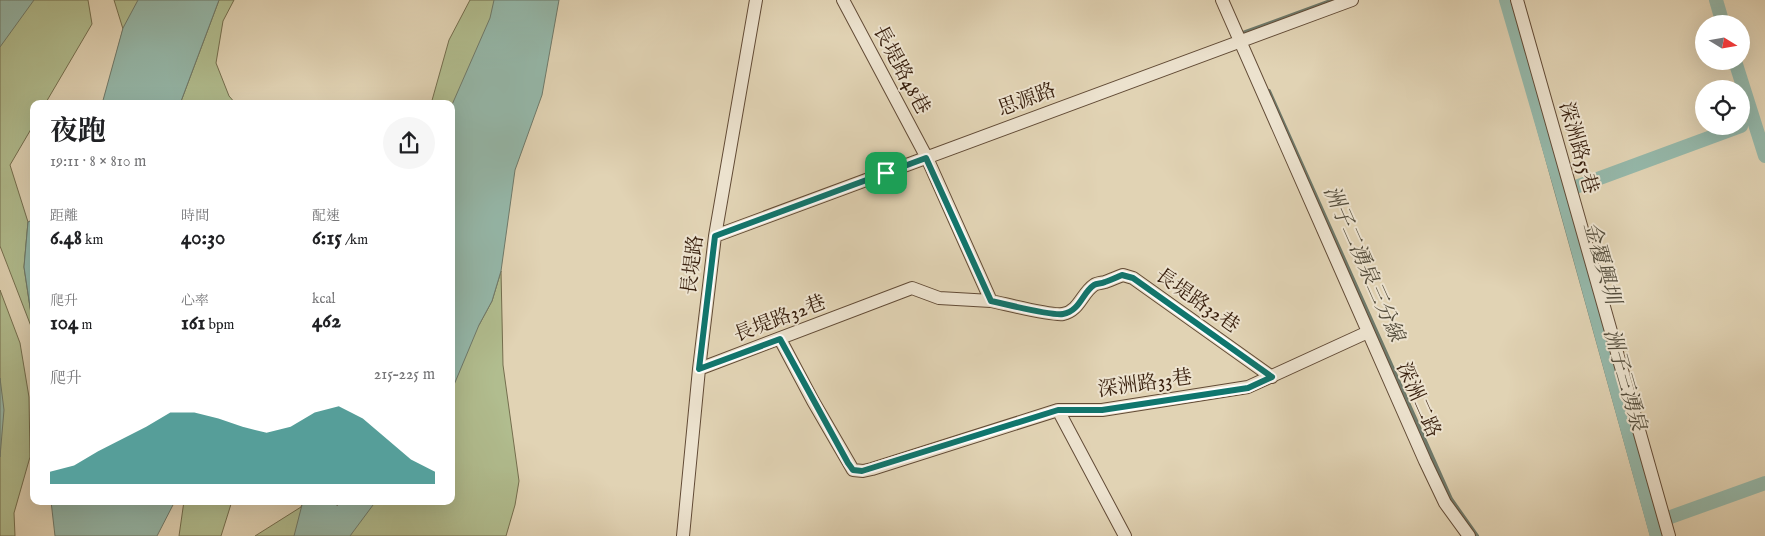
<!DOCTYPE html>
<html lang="zh-TW">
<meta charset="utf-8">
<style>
body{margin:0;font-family:"IM FELL English","Noto Serif TC",serif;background:#f6f6f6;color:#202124;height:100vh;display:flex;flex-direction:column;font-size:19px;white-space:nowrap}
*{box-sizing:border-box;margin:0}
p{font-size:16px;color:#757577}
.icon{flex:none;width:28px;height:28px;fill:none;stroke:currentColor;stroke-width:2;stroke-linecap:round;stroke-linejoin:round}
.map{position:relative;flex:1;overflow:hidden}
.side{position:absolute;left:30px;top:100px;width:425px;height:405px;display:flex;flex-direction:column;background:#fff;border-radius:10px;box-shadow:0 5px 20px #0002}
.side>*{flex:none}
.needle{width:32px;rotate:101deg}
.buttons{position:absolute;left:1695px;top:15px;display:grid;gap:10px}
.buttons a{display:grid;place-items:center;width:55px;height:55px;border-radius:50%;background:#fff;box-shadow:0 5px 20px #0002;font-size:25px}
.pin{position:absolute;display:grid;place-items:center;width:42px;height:42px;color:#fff;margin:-21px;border-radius:10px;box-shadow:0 2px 8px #0006}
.round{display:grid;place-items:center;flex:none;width:52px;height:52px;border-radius:26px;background:#f6f6f6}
.overview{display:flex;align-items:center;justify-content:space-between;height:85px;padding:0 20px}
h1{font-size:28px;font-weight:700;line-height:38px}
.figures{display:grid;grid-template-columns:repeat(3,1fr);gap:8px;height:85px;padding:5px 20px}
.figures div{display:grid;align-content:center}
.figures b{font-size:21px;font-weight:700}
.figures small{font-size:14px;font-weight:400}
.figures p{font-size:14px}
.chart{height:140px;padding:10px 20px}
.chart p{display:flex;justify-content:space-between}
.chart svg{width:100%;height:90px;margin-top:5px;fill:#0f766e;opacity:.7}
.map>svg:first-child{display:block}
.green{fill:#b1bd8f;stroke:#746e4e}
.water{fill:#95b8aa;stroke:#6f7a6b}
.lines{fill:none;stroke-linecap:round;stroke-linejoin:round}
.stream{stroke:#6f7a6b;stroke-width:4}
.canal{stroke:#95b8aa;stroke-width:14}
.minor-casing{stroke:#624b36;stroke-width:14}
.minor{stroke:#ece2ce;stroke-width:12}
.route-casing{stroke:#fff;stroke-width:10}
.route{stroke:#0f766e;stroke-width:6}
.labels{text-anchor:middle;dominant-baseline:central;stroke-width:4;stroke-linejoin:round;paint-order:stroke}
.street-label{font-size:20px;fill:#371e0c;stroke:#ece2ce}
.water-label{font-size:21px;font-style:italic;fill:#534c3b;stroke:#ece2ce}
</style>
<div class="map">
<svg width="1765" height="536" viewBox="0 0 1765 536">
<rect width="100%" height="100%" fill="#e1d3b4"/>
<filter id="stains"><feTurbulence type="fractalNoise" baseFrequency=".004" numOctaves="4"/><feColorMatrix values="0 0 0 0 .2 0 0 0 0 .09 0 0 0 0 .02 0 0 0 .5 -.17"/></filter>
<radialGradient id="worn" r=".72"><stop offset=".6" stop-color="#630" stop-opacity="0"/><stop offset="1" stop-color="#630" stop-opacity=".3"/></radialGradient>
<!-- green -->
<path class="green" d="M 0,0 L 88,0 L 92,24 L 45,104 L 34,104 L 34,124 L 10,165 L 28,222 L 24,267 L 34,334 L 0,246 Z
M 114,0 L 149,0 L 105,97 L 123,29 Z
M 219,0 L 234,0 L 223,21 L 216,63 L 229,96 L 236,104 L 180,104 Z
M 470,0 L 509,0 L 454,298 L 451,303 L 451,104 L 431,104 L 449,40 Z
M 501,271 L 503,365 L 519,481 L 515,505 L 506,536 L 341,536 L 363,501 L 451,501 L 451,360 L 479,325 L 492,301 Z
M 0,290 L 20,343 L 29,397 L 30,457 L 14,513 L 15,536 L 0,536 Z
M 184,501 L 232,501 L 221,536 L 179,536 Z
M 303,501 L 341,501 L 316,536 L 255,536 L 301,507 Z"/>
<!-- water -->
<path class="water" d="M 0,0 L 34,0 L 0,47 Z
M 138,0 L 219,0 L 180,104 L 102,104 L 123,28 Z
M 494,0 L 559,0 L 542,95 L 515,170 L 501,271 L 492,301 L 479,325 L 451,392 L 451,303 L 454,298 L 453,216 L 451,213 L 451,107 L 490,18 Z
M 34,219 L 34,333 L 24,267 L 28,222 Z
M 0,378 L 4,410 L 0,457 Z
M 51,501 L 175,501 L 157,536 L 55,536 Z
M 303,501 L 337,501 L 337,506 L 341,501 L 376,501 L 350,536 L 294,536 Z"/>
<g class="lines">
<!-- stream -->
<path class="stream" d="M 1503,0 L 1652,536
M 1243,33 L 1333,0
M 1269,91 L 1451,499 L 1477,536"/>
<!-- canal -->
<path class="canal" d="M 1506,0 L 1562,192 L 1657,536
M 1716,0 L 1723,24
M 1735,61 L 1765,156
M 1562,192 L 1741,126
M 1654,523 L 1765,483"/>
<defs>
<path id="minor" d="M 1222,0 L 1425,461 L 1445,503 L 1469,536
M 1517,0 L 1669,536
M 715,236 L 1352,0
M 991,301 C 1006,304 1051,316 1063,314 C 1079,311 1082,293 1094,285 C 1097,283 1101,283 1105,282 C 1111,280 1117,277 1123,275 L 1133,278 L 1272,377
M 780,339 L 813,401 L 853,470 L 863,471 L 872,469 L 1058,410
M 699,369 L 912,288 L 939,298 L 991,301 L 927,158 L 843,0
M 683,536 L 699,369 L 715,236 L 756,0
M 1125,536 L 1058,410 L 1102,410 L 1248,387 L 1368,332"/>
</defs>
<!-- minor casing -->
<use href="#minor" class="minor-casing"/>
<!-- minor -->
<use href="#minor" class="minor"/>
</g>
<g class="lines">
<defs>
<path id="route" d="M 926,158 L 991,301 C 1006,304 1050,316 1063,314 C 1080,311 1082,293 1094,285 C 1097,283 1101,284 1105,282 C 1111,280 1117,277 1122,275 L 1133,278 L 1272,377 L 1248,388 L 1102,410 L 1058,410 L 862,471 L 853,470 L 848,463 L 780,339 L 699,369 L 715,236 Z"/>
</defs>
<!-- route casing -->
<use href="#route" class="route-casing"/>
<!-- route -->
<use href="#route" class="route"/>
</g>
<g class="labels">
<!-- street labels -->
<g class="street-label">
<text transform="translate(901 70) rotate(62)">長堤路48巷</text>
<text transform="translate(1027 100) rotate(-20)">思源路</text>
<text transform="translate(1578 148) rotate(74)">深洲路55巷</text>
<text transform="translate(693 265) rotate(-83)">長堤路</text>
<text transform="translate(1197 301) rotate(35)">長堤路32巷</text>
<text transform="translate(780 319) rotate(-21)">長堤路32巷</text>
<text transform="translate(1145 384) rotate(-8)">深洲路33巷</text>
<text transform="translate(1418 400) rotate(66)">深洲二路</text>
</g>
<!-- water labels -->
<g class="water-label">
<text transform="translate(1601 263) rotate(74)">金覆興圳</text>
<text transform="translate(1363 264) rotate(66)">洲子二湧泉三分線</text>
<text transform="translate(1624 380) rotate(74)">洲子三湧泉</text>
</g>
</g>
<rect width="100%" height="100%" filter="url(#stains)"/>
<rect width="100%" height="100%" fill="url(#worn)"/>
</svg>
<div class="buttons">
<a><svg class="needle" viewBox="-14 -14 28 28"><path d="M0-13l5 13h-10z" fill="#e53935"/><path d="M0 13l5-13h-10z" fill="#757577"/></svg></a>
<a><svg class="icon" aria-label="locate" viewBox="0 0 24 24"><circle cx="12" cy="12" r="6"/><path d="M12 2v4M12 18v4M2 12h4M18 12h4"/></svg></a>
</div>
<div class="pin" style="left:886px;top:173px;background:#1e9e55"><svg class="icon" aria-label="arrive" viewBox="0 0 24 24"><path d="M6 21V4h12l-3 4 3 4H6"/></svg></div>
<section class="side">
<div class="overview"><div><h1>夜跑</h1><p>19:11 · 8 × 810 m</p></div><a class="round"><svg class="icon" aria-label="share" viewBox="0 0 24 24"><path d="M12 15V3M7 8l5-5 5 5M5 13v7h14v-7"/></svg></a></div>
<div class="figures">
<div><p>距離</p><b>6.48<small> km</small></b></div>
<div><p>時間</p><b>40:30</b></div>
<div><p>配速</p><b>6:15<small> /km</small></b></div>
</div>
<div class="figures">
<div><p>爬升</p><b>104<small> m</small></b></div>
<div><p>心率</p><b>161<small> bpm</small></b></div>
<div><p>kcal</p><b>462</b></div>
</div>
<div class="chart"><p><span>爬升</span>215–225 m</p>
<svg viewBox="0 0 160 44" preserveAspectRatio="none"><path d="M0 44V38L10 35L20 28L30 22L40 16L50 9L60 9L70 12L80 16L90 19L100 16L110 9L120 6L130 12L140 22L150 32L160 38V44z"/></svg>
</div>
</section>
</div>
